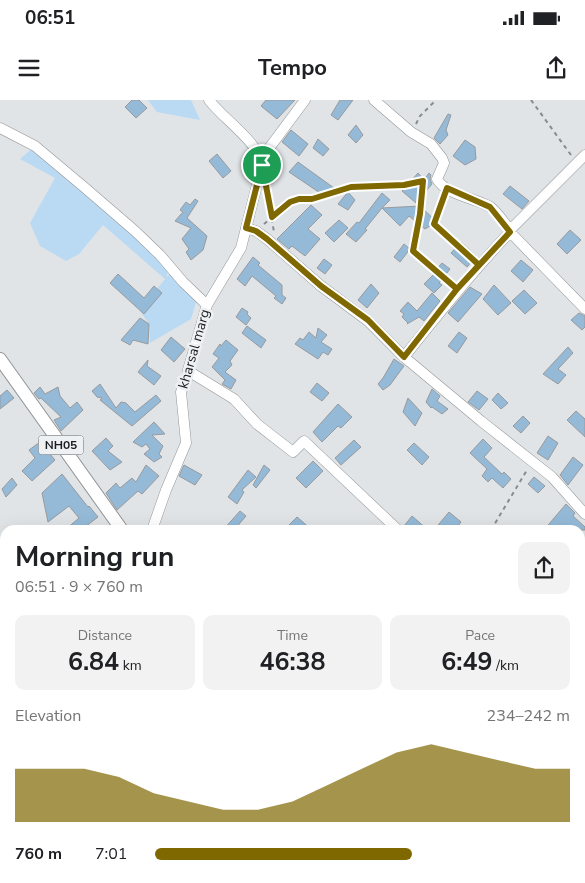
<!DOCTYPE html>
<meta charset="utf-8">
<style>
body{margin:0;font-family:"Nunito Sans",sans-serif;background:#f2f2f2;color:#202124;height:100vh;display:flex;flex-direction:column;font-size:19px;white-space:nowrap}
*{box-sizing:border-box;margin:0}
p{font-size:16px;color:#757577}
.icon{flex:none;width:28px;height:28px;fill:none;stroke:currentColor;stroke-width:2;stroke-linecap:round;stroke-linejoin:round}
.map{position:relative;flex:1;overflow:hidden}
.panel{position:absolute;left:0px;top:425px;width:585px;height:359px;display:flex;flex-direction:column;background:#fff;border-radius:15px 15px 0 0;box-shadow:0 5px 20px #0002}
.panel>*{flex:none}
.pin{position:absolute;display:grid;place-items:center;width:42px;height:42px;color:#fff;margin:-21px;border:2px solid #fff;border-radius:50%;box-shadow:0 1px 5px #0007}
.round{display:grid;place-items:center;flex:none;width:52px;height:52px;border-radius:10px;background:#f2f2f2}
.summary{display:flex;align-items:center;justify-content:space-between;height:85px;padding:0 15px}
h1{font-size:28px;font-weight:700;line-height:38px}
.figures{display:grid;grid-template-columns:repeat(3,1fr);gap:8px;height:85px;padding:5px 15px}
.figures div{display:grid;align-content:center;border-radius:10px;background:#f2f2f2;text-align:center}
.figures b{font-size:25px;font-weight:700}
.figures small{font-size:14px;font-weight:400}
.figures p{font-size:14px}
.chart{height:140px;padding:10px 15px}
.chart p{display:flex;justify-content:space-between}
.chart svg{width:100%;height:90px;margin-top:5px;fill:#806800;opacity:.7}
ul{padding:0 15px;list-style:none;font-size:16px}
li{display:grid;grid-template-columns:80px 60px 1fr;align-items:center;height:38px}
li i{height:12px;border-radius:6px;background:#806800}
.status{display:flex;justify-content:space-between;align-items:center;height:35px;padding:0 25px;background:#fff;direction:ltr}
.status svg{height:14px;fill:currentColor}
header{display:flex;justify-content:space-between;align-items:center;height:65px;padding:0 15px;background:#fff;font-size:22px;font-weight:700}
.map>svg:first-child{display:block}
.green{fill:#badaf4}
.building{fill:#94bad8;stroke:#989a9d}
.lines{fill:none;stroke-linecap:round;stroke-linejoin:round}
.minor-casing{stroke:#929597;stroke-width:11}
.major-casing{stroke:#929597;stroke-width:14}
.path{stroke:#898b8d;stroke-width:2;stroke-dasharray:4 4;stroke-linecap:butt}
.minor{stroke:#fff;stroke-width:10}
.major{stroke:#fff;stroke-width:12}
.route-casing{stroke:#fff;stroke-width:10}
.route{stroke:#806800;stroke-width:6}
.labels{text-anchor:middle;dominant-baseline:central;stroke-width:5;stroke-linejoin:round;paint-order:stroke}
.shield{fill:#eef1f3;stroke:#5b5d5e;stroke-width:1}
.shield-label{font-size:12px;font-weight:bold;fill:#1c1d1e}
.street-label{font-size:14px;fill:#1c1d1e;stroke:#eef1f3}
</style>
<div class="status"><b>06:51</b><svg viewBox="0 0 49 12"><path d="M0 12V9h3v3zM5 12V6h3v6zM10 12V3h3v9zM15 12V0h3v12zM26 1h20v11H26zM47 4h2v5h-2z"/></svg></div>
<header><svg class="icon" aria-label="menu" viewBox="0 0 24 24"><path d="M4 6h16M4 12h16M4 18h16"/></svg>Tempo<svg class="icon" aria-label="share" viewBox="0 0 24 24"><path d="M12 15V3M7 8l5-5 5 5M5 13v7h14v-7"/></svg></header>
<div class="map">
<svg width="585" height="783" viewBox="0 0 585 783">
<rect width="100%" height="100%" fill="#e1e4e6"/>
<!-- green -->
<path class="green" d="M 148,0 L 191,0 L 200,20 L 157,12 Z
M 35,46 L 168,165 L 167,177 L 173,170 L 198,196 L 191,219 L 150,243 L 149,224 L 140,211 L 165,179 L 103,125 L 79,154 L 66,161 L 40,146 L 30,123 L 55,78 L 20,59 Z"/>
<!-- building -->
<path class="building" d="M 132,0 L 139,0 L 147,8 L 136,18 L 125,7 Z
M 266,0 L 295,0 L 277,19 L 261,6 Z
M 340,0 L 353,0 L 338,20 L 331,15 Z
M 448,14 L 451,15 L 446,30 L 448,35 L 440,44 L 434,38 Z
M 356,25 L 363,35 L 356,43 L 348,35 Z
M 291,30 L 308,44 L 299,56 L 282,42 Z
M 318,39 L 329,49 L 323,56 L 313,48 Z
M 465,40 L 475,47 L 476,59 L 465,65 L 453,56 Z
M 217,54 L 231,71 L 223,78 L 209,61 Z
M 298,62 L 334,88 L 326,97 L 289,72 Z
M 418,73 L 424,80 L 429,73 L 431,75 L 430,79 L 432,84 L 416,103 L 402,91 Z
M 510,86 L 529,101 L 522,109 L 503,94 Z
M 348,92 L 355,100 L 348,110 L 338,104 Z
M 382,93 L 390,100 L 382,108 L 420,106 L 437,122 L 425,129 L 409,116 L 400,126 L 382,108 L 365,129 L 367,130 L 356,142 L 346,134 L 357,122 L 359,123 Z
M 195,99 L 198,101 L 187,118 L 207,136 L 203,150 L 191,160 L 186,152 L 189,149 L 182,139 L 191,128 L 175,121 L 183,112 L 180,110 L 186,102 L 190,105 Z
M 311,105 L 322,115 L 308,129 L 320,139 L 305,156 L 292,146 L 289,149 L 277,139 Z
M 339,120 L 348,128 L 334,142 L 325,133 Z
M 570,130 L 581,140 L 567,154 L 557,144 Z
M 461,142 L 476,156 L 467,167 L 451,153 Z
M 404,144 L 410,149 L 400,162 L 394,157 Z
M 253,157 L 260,163 L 258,165 L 282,185 L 282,195 L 286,198 L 282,204 L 274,198 L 276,196 L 252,176 L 245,186 L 237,179 Z
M 324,159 L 332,165 L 325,174 L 317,168 Z
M 521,160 L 533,170 L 523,182 L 511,171 Z
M 442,163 L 450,169 L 439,183 L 442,185 L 434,193 L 424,184 L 437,171 L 436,170 Z
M 118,174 L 144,198 L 154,186 L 162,193 L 144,214 L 110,183 Z
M 371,184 L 379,193 L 367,208 L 358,200 Z
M 494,185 L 511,203 L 498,215 L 483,199 Z
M 470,187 L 482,194 L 458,222 L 448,213 Z
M 524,190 L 537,203 L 525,214 L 512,201 Z
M 432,193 L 440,201 L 424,221 L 419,217 L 407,224 L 408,223 L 402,217 L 404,214 L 400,211 L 408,202 L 417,211 Z
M 242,208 L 248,212 L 247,214 L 251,218 L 246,225 L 236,217 Z
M 579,213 L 585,216 L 585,227 L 582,230 L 571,220 Z
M 140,218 L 149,224 L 148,244 L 133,240 L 130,245 L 121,240 Z
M 247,226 L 266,240 L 261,248 L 242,233 Z
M 318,228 L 327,235 L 321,242 L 332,249 L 328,255 L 323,252 L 318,259 L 295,244 L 300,238 L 303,240 L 309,232 L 316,238 Z
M 459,232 L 467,238 L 457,253 L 448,246 Z
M 171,237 L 185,249 L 174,262 L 161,250 Z
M 226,240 L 238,250 L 230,261 L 232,265 L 225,272 L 236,280 L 231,289 L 222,284 L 225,280 L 212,267 L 219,258 L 213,254 L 220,244 L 221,246 Z
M 568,247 L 573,253 L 558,269 L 566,275 L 558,284 L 543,274 Z
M 394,259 L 404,266 L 390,285 L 383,290 L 378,284 L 383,278 Z
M 148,260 L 147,266 L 161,276 L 154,285 L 138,272 Z
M 317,283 L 329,293 L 322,301 L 310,292 Z
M 100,284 L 116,308 L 121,302 L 126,303 L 135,312 L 156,295 L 161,301 L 132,326 L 100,300 L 102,298 L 97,297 L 92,291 Z
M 40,287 L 45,294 L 58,287 L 60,296 L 70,308 L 77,302 L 83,310 L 61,331 L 54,320 L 61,317 L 41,298 L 39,299 L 34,293 Z
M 432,289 L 440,296 L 437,301 L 448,309 L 442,314 L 432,307 L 431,308 L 426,302 Z
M 7,290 L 14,298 L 0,309 L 0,296 Z
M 477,291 L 488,299 L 479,310 L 468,302 Z
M 498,293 L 508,303 L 501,309 L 492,300 Z
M 408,298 L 422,313 L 415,326 L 403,312 Z
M 338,304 L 352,317 L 341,328 L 338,326 L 322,342 L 313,332 Z
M 576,311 L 585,319 L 585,337 L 567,320 Z
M 523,316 L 530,323 L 521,333 L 513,326 Z
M 154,322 L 165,334 L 152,335 L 163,346 L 159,354 L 162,357 L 154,362 L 144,354 L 150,349 L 146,344 L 142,347 L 133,342 Z
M 548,336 L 558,343 L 548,360 L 537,353 Z
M 106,338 L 113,346 L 108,351 L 122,362 L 110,370 L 92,351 Z
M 483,339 L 492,348 L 484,357 L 502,374 L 504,372 L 511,379 L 503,388 L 492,378 L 488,382 L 482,376 L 487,369 L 470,353 Z
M 354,340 L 361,347 L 341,365 L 335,358 Z
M 40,342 L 55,360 L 32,381 L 22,371 L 35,358 L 29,350 Z
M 414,343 L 429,357 L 422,365 L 407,350 Z
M 573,357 L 583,365 L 568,385 L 560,375 Z
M 313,361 L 323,371 L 306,388 L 296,378 Z
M 146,365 L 159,376 L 142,394 L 138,391 L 117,410 L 106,393 L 116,383 L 120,388 L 132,378 L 136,382 Z
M 184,365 L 202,375 L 195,385 L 179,376 Z
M 264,365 L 270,370 L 256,388 L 253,385 Z
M 248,370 L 256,377 L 242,390 L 244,392 L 237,404 L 228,397 Z
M 62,374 L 88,407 L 89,406 L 98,417 L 81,430 L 65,430 L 79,418 L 69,406 L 48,422 L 42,393 Z
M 534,377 L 545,386 L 538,393 L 528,384 Z
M 12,378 L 17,385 L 6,397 L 2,389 Z
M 566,404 L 575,413 L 573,416 L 585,427 L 585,430 L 544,430 Z
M 240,411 L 246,416 L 234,430 L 223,430 Z
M 449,412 L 461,422 L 455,430 L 434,430 Z
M 412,416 L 428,430 L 408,430 L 404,426 Z
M 297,417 L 312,430 L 292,430 L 288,426 Z"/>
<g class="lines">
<defs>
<path id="minor" d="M 374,0 L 411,32 L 431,44 L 442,58 L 444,63 L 437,79 C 445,94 474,98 489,106 C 497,111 504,123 510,130
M 0,28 L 35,46 L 84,87 L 135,131 L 160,155 L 183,182 L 207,205
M 261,59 L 305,0
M 246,128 L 256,131 L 267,139 L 321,186 L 368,221 L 404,257 L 481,321 L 552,377 L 585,414
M 510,132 L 585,209
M 404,257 C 439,213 472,172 510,132 L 510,130 L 585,55
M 190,272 L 234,299 L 257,324 L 293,352 L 304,341 L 398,430
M 152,430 L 166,390 L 186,343 L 181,292 L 190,272 L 188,270 L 207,205 L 241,148 L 262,65 C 260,43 222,18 209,0
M 580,591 L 585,595
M 0,656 L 5,649
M 0,777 L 12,783
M 580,778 L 585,782"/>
<path id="major" d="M 0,259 L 122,430
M 307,779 L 309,783
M 207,783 L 211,779"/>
</defs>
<!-- minor casing -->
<use href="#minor" class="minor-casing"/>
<!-- major casing -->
<use href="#major" class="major-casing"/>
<!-- path -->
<path class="path" d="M 531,0 L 571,55
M 416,24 L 420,16 L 436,0
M 266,87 L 274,132
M 444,97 L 434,124 L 472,159
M 264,124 L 290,102 L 299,99 L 312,99 L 351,87 L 404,85 L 423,81 L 420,113 L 413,151 L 451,185
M 491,430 L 527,370"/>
<!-- minor -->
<use href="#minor" class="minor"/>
<!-- major -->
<use href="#major" class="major"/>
</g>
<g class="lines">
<defs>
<path id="route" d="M 262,65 L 246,128 L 256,131 L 267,139 L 321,186 L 368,220 L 404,257 L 457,189 L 479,165 L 434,124 L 447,88 L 490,107 L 510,132 L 457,189 L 413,151 L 420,114 L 423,81 L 404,85 L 351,87 L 312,99 L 299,99 L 290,102 L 272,117 L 262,65"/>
</defs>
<!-- route casing -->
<use href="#route" class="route-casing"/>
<!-- route -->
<use href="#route" class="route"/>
</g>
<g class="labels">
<!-- shield labels -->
<rect class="shield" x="38.5" y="335.5" width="45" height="19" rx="4"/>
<g class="shield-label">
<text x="61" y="345">NH05</text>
</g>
<!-- street labels -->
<g class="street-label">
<text transform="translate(194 249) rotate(-74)">kharsal marg</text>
</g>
</g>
</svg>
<div class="pin" style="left:262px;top:65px;background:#1e9e55"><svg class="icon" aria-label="arrive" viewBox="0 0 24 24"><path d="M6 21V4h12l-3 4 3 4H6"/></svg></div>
<section class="panel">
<div class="summary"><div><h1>Morning run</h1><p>06:51 · 9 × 760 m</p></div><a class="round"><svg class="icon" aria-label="share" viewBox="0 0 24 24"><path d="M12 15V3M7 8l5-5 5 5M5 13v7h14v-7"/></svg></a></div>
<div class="figures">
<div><p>Distance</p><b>6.84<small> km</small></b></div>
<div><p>Time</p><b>46:38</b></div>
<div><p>Pace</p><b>6:49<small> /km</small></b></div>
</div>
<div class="chart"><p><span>Elevation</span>234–242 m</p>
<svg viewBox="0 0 160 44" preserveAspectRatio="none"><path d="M0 44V18L10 18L20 18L30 22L40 30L50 34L60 38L70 38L80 34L90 26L100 18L110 10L120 6L130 10L140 14L150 18L160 18V44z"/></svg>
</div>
<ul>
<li><b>760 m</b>7:01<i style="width:62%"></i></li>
</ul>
</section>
</div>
